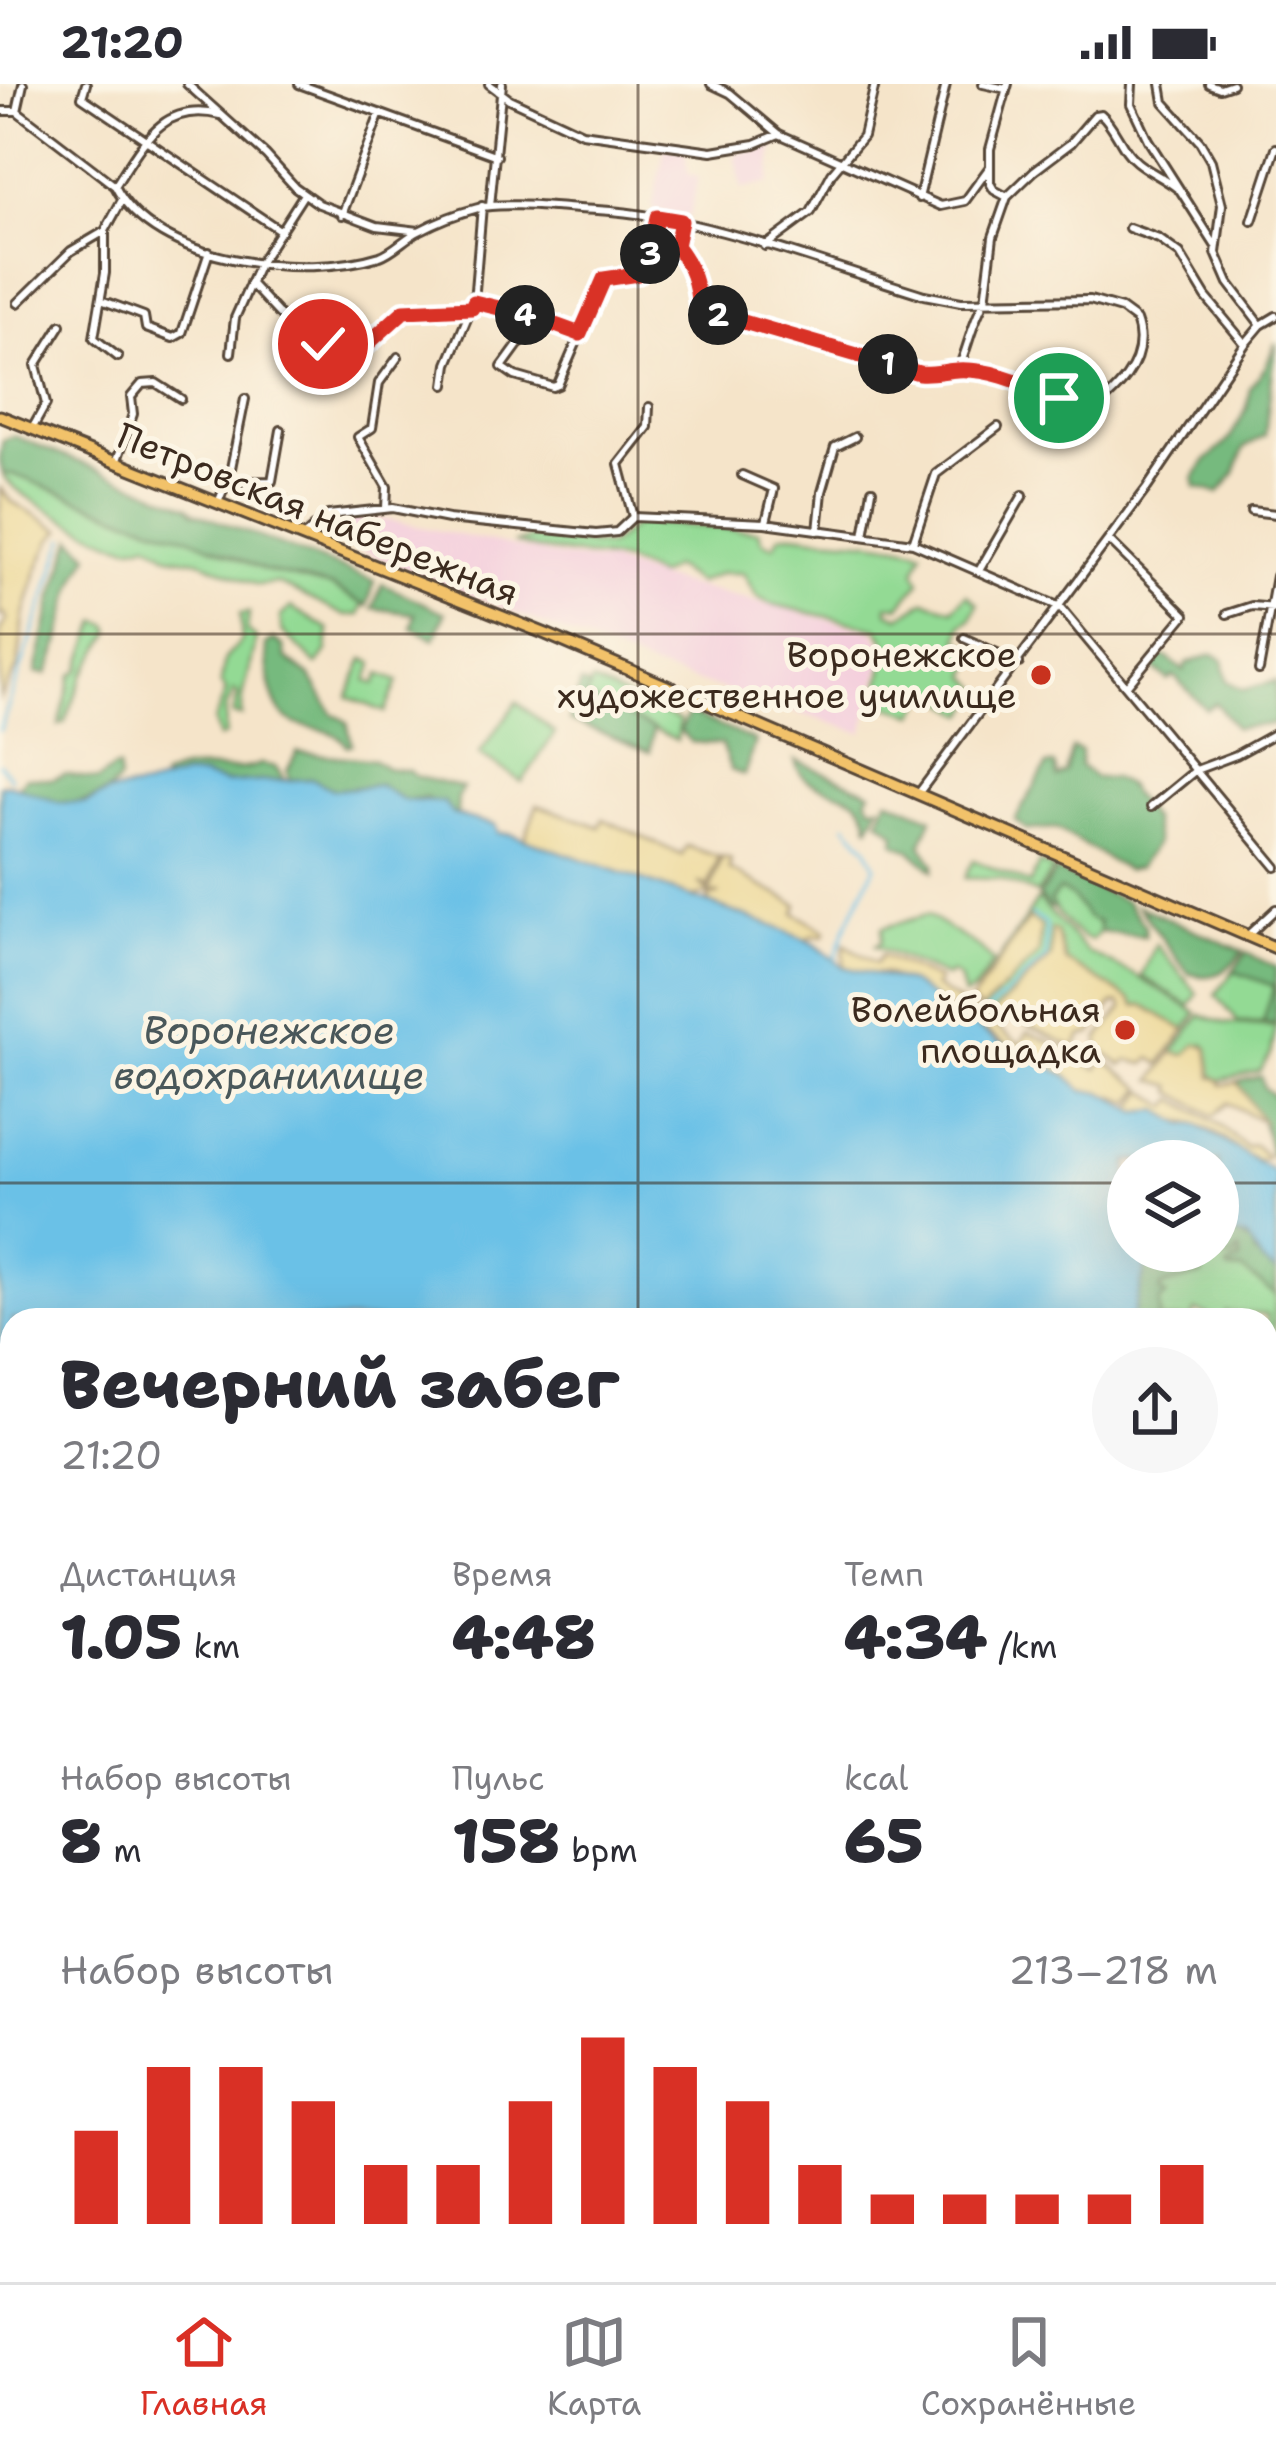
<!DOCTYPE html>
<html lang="ru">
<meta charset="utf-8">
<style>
body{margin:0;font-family:"Shantell Sans",sans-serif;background:#f7f7f7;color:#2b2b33;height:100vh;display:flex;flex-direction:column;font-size:45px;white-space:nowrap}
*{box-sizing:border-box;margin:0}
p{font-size:39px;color:#7c7c81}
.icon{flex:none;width:66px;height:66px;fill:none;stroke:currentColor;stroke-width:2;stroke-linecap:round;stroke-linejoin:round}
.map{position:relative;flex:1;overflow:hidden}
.details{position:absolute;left:0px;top:1224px;width:1278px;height:975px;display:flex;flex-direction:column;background:#fff;border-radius:36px 36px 0 0;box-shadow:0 12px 48px #0002}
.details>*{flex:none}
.buttons{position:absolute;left:1107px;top:1056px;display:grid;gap:24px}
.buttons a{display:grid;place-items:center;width:132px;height:132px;border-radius:50%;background:#fff;box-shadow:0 12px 48px #0002;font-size:60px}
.pin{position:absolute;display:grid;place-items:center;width:102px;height:102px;color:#fff;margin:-51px;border:6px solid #fff;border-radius:50%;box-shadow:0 3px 12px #0007}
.km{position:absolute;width:60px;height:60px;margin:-30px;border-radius:50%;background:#222;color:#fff;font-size:33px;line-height:60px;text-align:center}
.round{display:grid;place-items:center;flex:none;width:126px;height:126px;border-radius:63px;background:#f7f7f7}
.summary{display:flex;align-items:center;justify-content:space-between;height:204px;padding:0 60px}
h1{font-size:66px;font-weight:800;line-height:90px}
.stats{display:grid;grid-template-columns:repeat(3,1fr);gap:18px;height:204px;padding:12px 60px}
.stats div{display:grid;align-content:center}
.stats b{font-size:60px;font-weight:800}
.stats small{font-size:33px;font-weight:400}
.stats p{font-size:33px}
.chart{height:336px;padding:24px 60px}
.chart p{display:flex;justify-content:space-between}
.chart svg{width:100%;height:216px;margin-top:12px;stroke:#d93025;stroke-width:6}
.status{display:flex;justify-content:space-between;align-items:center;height:84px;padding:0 60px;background:#fff;direction:ltr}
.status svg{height:33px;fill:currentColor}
.tabs{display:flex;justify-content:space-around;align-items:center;height:168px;border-top:3px solid #e1e1e2;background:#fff;font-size:33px;color:#7c7c81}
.tabs a{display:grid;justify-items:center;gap:6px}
.tabs .active{color:#d93025}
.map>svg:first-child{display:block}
.built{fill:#f4cfdd}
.green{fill:#93da94;stroke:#678259;stroke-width:3}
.forest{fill:#76ba7e;stroke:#58724e;stroke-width:3}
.sand{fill:#eeda9e;stroke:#94825e;stroke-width:3}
.water{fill:#6ac1e7;stroke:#527682;stroke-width:3}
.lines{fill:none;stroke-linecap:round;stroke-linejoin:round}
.stream{stroke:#6ac1e7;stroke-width:3}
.minor-casing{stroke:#574638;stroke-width:12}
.major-casing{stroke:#574638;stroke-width:15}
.minor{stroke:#fff;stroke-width:6}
.major{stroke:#f2c26a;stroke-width:9}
.route-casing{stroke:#fff;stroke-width:24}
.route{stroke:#d93025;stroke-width:15}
.grid{fill:none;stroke:#3b2a1e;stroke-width:3;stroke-opacity:0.55}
.poi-dot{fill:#c8321e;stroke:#fcf5e5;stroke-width:4.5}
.labels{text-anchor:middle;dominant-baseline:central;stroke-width:10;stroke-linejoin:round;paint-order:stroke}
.street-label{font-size:36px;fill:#3b2a1e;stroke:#fcf5e5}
.poi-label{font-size:36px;fill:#3b2a1e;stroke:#fcf5e5;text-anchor:end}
.water-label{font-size:39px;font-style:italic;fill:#49575a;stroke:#fcf5e5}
</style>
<div class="status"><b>21:20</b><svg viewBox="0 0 49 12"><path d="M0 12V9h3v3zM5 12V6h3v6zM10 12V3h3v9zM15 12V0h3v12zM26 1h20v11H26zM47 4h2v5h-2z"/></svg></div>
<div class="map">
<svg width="1276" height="2198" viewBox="0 0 1276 2198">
<rect width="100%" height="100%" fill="#fcf5e5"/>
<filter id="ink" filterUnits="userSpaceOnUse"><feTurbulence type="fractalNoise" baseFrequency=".00833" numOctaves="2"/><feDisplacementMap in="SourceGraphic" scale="24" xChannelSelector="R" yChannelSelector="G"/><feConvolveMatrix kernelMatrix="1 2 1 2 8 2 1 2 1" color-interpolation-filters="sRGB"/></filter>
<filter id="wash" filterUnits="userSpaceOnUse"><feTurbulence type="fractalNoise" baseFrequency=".004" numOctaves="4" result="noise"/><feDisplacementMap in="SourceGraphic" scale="48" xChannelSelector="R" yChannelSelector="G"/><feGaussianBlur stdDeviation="2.7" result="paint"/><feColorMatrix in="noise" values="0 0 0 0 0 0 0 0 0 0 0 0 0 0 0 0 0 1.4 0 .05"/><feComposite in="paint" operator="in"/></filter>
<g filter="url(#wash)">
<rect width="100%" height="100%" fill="#f5e4c9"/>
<!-- built -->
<path class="built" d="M 775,55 L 769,99 L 742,105 L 735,70 L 766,63 L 766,56 Z
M 665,63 L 686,66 L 688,90 L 698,93 L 690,133 L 652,125 Z
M 342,434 L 388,436 L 568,474 L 611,478 L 655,493 L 873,547 L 885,564 L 863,649 L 653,584 L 333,455 Z
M 7,1941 L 12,1945 L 12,2077 L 0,2093 L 0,1949 Z"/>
<!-- green -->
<path class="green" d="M 13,389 L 115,430 L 191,454 L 264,486 L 332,503 L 363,520 L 360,531 L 344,531 L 277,499 L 257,501 L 201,477 L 169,472 L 148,458 C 146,459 130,463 129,462 C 107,460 11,410 3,390 Z
M 639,438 L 758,447 L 763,458 L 774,462 L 780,451 C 795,448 802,452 817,453 C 853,455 888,457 923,467 L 915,487 L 920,497 L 900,522 L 888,521 L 888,528 L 900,533 L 925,517 L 953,525 L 967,510 L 978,520 L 971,535 L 962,541 L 959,556 L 980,566 L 968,592 L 983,606 L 966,631 L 931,607 L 915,630 L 876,619 L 888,561 L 878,544 L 771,520 L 757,513 L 743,489 L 721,489 L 698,499 L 673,483 L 658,492 L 624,477 L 536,465 L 516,459 L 530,454 L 609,462 Z
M 291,523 L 329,546 L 327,567 L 317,581 L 282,547 L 280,533 Z
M 249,529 L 247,547 L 256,554 C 254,578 240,610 242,632 L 233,631 L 238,611 L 234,607 L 226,624 L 225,651 L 219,654 L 214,638 L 226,607 L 221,599 L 225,575 L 242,556 L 240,530 Z
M 98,537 L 109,541 L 111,549 L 83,591 L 65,639 L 59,641 L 72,591 L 79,586 Z
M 364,575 L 374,579 L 367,597 L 376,600 L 380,590 L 398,597 L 385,628 L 348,613 Z
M 592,598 L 680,637 L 677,656 L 585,613 Z
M 517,618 L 555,649 L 522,698 L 479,670 Z
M 973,776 L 1030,800 L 1039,779 L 1053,785 L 1037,810 L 1000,795 L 965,794 Z
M 1059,806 C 1075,810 1099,830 1100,848 L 1091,856 C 1076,854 1058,831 1050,817 Z
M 1038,815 L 1087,868 L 1135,891 L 1197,929 L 1185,946 L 1143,921 L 1135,922 L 1132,916 L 1066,877 L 1056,848 L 1052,846 L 1052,873 L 990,931 L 982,926 L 1039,869 L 1041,842 L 1029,835 L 980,904 Z
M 927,831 L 981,865 L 993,878 L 974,907 L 964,912 L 959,894 L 951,889 L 946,893 L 875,862 L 881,858 L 882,844 Z
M 1156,860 L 1198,910 L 1190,922 L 1142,892 Z
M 1233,887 L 1274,902 L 1263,939 L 1238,938 L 1216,911 Z
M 1201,931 L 1225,939 L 1276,943 L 1271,969 L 1260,987 L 1220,996 L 1210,990 L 1208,964 L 1204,960 L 1185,971 L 1173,968 Z
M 1239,1166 L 1240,1176 L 1234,1178 L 1232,1187 L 1242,1185 L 1276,1211 L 1272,1275 L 1276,1274 L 1276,1333 L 1266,1328 L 1267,1231 L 1226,1228 L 1226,1236 L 1212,1236 L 1210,1231 L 1196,1227 L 1190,1236 L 1155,1236 L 1158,1219 L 1166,1211 L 1160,1209 L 1162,1202 L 1196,1193 L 1205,1167 Z"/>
<!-- forest -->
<path class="forest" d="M 1276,258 L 1265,351 L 1244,364 L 1235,389 L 1219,409 L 1196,403 L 1194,394 L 1205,378 L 1229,356 L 1247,324 L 1250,303 L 1265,284 Z
M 14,352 L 189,422 L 194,428 L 375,497 L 367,522 L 332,503 L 264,486 L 191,454 L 115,430 L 13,390 L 3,390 L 0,376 L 3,356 Z
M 73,454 L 90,471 C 60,516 69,549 47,590 L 36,589 L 53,513 Z
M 382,500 L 445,529 L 435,555 L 412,544 L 415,530 L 373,524 Z
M 274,555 L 284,562 L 286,574 L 311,593 L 332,629 L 347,638 L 352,660 L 347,662 C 331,637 297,651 281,628 C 268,608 268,584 266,561 Z
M 1213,570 L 1223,576 L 1227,597 L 1244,606 L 1276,597 L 1276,640 L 1235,644 L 1216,619 L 1206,625 L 1174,592 L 1167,596 L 1151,582 L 1157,573 L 1166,573 L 1184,587 L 1186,580 Z
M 581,599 L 590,603 L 586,613 L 653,645 L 650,668 L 569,636 Z
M 689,629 L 755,657 L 744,691 L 731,686 L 721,660 L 691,658 L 680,647 Z
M 1072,664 L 1081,667 L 1080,682 L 1095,694 L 1113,694 L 1126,701 L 1152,736 L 1156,759 L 1139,783 L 1126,786 L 1056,744 L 1027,746 L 1015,736 L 1047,681 L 1055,681 L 1057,693 L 1065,688 Z
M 297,668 L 374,676 L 386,684 L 409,687 L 414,692 L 463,704 L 458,712 L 457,732 L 426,714 L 404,716 L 379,701 L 334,706 L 313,695 L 289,696 L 287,687 Z
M 795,676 L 871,708 L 867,714 L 871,722 L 880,721 L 869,744 C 867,693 804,719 795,676 Z
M 261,680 L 276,683 L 284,696 L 224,699 L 202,692 L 183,692 L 165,698 L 162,694 C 191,675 229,693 261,680 Z
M 114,684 L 118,684 L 120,696 C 93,728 52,721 17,704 L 26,693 L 52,695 L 65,690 L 98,696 Z
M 888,715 L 932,734 L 921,761 L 934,780 L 933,786 L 910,766 L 895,759 L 896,749 L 879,736 Z
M 1056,787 L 1127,818 L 1145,842 L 1145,852 L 1100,848 L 1099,838 L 1088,834 C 1075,820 1078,813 1059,806 L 1050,817 L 1054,824 L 1049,824 L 1039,812 Z
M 1138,822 L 1243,867 C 1228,887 1214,898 1188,889 Z
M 1246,869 L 1276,883 L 1276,940 L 1263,939 L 1274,902 L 1233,887 Z
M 1261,992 L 1264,1004 L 1276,1014 L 1276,1075 L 1270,1069 C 1268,1039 1250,1022 1237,998 Z
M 1218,1147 L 1232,1147 L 1254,1161 L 1254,1169 L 1276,1188 L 1276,1211 L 1242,1186 L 1228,1186 L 1227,1183 L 1240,1176 L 1239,1167 L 1232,1174 L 1216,1176 L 1207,1167 L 1218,1167 Z
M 1150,1167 L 1205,1167 L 1201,1172 L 1203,1191 L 1163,1202 L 1160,1208 L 1166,1211 L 1159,1219 L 1160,1231 L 1155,1236 L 1132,1236 Z"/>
<!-- sand -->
<path class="sand" d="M 0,404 L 11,417 L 61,446 L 51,456 L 36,490 L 24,531 L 18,583 L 0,614 L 0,546 L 7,536 L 5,530 L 0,532 Z
M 537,721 L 600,743 L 603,735 L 682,771 L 687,762 L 719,773 L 708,803 L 698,799 L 707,806 L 706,810 L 692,813 L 524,757 Z
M 722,773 L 731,776 L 729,785 L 798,821 L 795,829 L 826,848 L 823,852 L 812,852 L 806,857 L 710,820 L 708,813 L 720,810 L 709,810 Z
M 1029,834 L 1041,842 L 1039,869 L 982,926 L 970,919 Z
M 1051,846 L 1056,847 L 1066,877 L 1132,916 L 1135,922 L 1143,921 L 1185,946 L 1160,980 L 1151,974 L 1145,980 L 1129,976 L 1122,981 L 1098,964 L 1099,954 L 1123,924 L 1120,919 L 1113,920 L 1091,950 L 1083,951 L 1074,963 L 1023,939 L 1023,931 L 1009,929 L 1004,940 L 990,931 L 1051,873 Z
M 844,860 L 876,879 L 881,871 L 938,896 L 935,903 L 965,922 L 961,929 L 886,890 L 858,889 L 844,883 Z
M 967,923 L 1020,960 L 1028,948 L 1081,972 L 1082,979 L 1097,985 L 1104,976 L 1143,1004 L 1132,1019 L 1113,1012 L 1111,1015 L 1102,1008 L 1083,1007 C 1044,980 1003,958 961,933 Z
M 1197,960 L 1208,964 L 1212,993 L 1220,996 L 1222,1001 L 1237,998 L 1262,1037 L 1228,1019 L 1214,1032 L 1173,1008 L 1173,1002 L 1153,996 L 1173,968 L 1185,971 Z
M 1145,1006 L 1168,1023 L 1175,1015 L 1218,1040 L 1246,1063 L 1254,1061 L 1267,1073 L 1259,1077 C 1237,1070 1222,1049 1200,1042 C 1178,1035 1156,1033 1133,1026 Z"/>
<!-- water -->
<path class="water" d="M 183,692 L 202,692 L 224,699 L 313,695 L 334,706 L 379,701 L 404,716 L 444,718 L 452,730 L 495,741 L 498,749 L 510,750 L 768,840 L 813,859 L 844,883 L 911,899 L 941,920 L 935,933 L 940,925 L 958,937 L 961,933 L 999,958 L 1068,992 L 1083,1007 L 1102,1008 L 1138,1028 L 1159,1026 L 1185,1041 L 1197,1041 L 1276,1089 L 1276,1188 L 1262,1178 L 1247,1154 L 1218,1147 L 1218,1077 L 1128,1077 L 1128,1167 L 1150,1167 L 1132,1236 L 12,1236 L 12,1663 L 0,1656 L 0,701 L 9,700 L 58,718 L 86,719 L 110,708 L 146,703 Z
M 1266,1391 L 1276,1394 L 1276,2198 L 932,2198 L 913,2187 L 1266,2187 Z"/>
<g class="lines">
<!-- stream -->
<path class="stream" d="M 0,646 L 65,455
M 0,680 L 11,694
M 835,875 L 844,847 L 875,782 L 867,763 L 846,740
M 969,943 L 1046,874 L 1046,840 L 1032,831"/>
</g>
</g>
<g filter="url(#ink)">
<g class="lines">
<defs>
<path id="minor" d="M 86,0 L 82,13 L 281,147
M 187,0 L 266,71 L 295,103 L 319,120 L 377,142 L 419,147
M 299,0 L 497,72
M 489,0 L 509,15 L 582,49 L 712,67 L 755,60 L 779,50 L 941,122 L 965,117 L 989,84
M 711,0 L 730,9 L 779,50
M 983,0 L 1006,5
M 1132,0 L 1131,20 L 1148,56 L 1215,161
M 1161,0 L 1164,18 L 1200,58 L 1211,77 L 1222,121 L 1216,169 L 1229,199 L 1260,240
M 1209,0 L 1220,4 L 1232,0
M 0,27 L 17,27
M 17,27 L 115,102 C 154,180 304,196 380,172 C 394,167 405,154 419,147 C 436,138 459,129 478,124 C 502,117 569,125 597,126 C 704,132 822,180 924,211 L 961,218 L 1090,216 L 1121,225 L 1136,236 C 1152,279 1113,312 1080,335 L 1059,314 L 1011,294 L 958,286 L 940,291 L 919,289 L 699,225 C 697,199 692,182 676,162 L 681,137
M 17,27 L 23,0
M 115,102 C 143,59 162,17 220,31
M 1007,113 L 994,106 L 990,99 L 990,65 L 1008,0
M 919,114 L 946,0
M 490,122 L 502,0
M 342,131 L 380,29
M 1252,137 L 1276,64
M 1129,144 L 1159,155 L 1180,170 L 1206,213 L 1245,260
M 765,162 L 811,128 L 832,89 L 863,52 L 875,0
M 250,199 L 291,243 L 323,260 L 367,263 L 404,227 L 471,224
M 101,216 L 144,232 L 146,244 L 173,254 L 182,249 L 209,168
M 18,219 L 71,167 L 105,147
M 475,219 L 517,228 L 543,241 L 580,250
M 543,241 L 518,261 L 502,283 L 515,292 L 553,303 L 558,301 L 604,195 L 638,190 L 649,176 L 657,133
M 231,269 L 235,234 L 259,180 L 304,110
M 118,273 L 94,254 L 105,189 L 105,147 L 122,116
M 958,286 C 968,264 973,235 985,217 L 993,153 L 1007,113 L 1034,87 L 1071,59 L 1095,31 L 1101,30 C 1116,43 1121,66 1137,78 C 1149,88 1165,94 1178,105
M 445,301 L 448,280 L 474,218 L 482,122
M 32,345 L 46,320 L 36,281 L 61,241
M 116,379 L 133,330 L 131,313 L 142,300 L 156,299 L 181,315
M 742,391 L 774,405 L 766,438
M 226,398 L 272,397 L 281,346
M 218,419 L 230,389 L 245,315
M 386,424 L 387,403 L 358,353 L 372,344 L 379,299 L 398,273
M 1251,427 L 1276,430
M 633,433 L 619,380 L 648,343 L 649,323
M 818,447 L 822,408 L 835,363 L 855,353
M 864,452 L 872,406
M 303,453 L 328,431 L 393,424 L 448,435 L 596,450 L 617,448 L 633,433 L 765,439 L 913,459 L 1060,523 L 1276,783
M 1109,456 L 1185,531 L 1128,600
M 913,459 L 936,390 L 998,343
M 980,485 L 1023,411
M 1227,530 L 1252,522 L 1276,524
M 964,554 L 1019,579
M 1259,586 L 1276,492
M 918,710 L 1147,404 L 1245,260 L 1261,241 L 1276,232
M 1151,723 L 1196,686 L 1236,671 L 1276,649
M 1248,851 L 1276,825
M 0,1759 L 12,1768
M 0,2103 L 12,2096
M 448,2187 L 463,2198
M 655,2187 L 663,2198
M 257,2190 L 271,2198
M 507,2198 L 517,2187
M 605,2198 L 616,2187"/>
<path id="major" d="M 0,332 L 546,550 L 1276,864
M 0,2196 L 3,2198"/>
</defs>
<!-- minor casing -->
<use href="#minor" class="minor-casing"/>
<!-- major casing -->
<use href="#major" class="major-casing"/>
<!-- minor -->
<use href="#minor" class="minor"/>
<!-- major -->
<use href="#major" class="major"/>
</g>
</g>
<g class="lines" filter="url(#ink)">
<defs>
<path id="route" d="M 323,260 L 363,264 L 404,227 L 472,224 L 474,218 C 510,226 546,237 580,250 L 604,195 L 638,190 L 649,176 L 657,133 L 681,137 L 676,162 C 692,182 697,199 699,225 L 919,289 C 934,290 943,287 957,286 C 992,284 1027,301 1059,314"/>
</defs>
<!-- route casing -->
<use href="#route" class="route-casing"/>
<!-- route -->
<use href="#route" class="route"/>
</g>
<!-- grid -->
<path class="grid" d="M 638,0 L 638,1236M 0,550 L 1276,550M 0,1099 L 1128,1099M 1218,1099 L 1276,1099M 0,1648 L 12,1648M 1266,1648 L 1276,1648M 638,2187 L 638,2198"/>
<!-- markers -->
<g class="poi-dot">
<circle cx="1041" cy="591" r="12"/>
<circle cx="1125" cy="946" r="12"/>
</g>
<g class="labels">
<!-- street labels -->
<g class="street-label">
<text transform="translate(318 430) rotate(22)">Петровская набережная</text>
</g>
<!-- poi labels -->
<g class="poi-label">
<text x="1017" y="570">Воронежское<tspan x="1017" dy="41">художественное училище</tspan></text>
<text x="1101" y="925">Волейбольная<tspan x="1101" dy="41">площадка</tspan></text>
</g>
<!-- water labels -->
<g class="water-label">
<text x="269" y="946">Воронежское<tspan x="269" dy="45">водохранилище</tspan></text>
</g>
</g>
</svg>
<div class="buttons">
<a><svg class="icon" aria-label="layers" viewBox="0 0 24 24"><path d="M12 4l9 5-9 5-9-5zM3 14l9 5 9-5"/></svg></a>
</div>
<div class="pin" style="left:1059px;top:314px;background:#1e9e55"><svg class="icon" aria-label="arrive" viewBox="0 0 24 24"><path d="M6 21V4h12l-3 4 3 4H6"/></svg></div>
<div class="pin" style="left:323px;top:260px;background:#d93025"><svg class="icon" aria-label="check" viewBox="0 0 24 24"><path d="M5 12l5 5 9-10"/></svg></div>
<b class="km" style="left:888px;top:280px">1</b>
<b class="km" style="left:718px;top:231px">2</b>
<b class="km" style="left:650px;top:170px">3</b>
<b class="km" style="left:525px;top:231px">4</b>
<section class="details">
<div class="summary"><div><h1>Вечерний забег</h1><p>21:20</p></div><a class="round"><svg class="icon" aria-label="share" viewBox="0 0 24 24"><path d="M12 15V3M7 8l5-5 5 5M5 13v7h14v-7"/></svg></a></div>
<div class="stats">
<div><p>Дистанция</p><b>1.05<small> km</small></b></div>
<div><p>Время</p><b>4:48</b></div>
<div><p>Темп</p><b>4:34<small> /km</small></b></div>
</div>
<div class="stats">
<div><p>Набор высоты</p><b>8<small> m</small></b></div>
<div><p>Пульс</p><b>158<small> bpm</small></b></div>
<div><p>kcal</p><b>65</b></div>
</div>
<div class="chart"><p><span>Набор высоты</span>213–218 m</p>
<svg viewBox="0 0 160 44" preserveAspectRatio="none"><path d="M5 44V25M15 44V12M25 44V12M35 44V19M45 44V32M55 44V32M65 44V19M75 44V6M85 44V12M95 44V19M105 44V32M115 44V38M125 44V38M135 44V38M145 44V38M155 44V32"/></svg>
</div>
</section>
</div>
<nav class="tabs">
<a class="active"><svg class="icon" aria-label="home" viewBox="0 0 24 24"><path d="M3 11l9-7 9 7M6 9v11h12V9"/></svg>Главная</a>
<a><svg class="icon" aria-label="map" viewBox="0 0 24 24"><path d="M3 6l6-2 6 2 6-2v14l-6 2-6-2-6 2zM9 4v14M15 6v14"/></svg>Карта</a>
<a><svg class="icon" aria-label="saved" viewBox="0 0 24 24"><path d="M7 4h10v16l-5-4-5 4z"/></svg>Сохранённые</a>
</nav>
